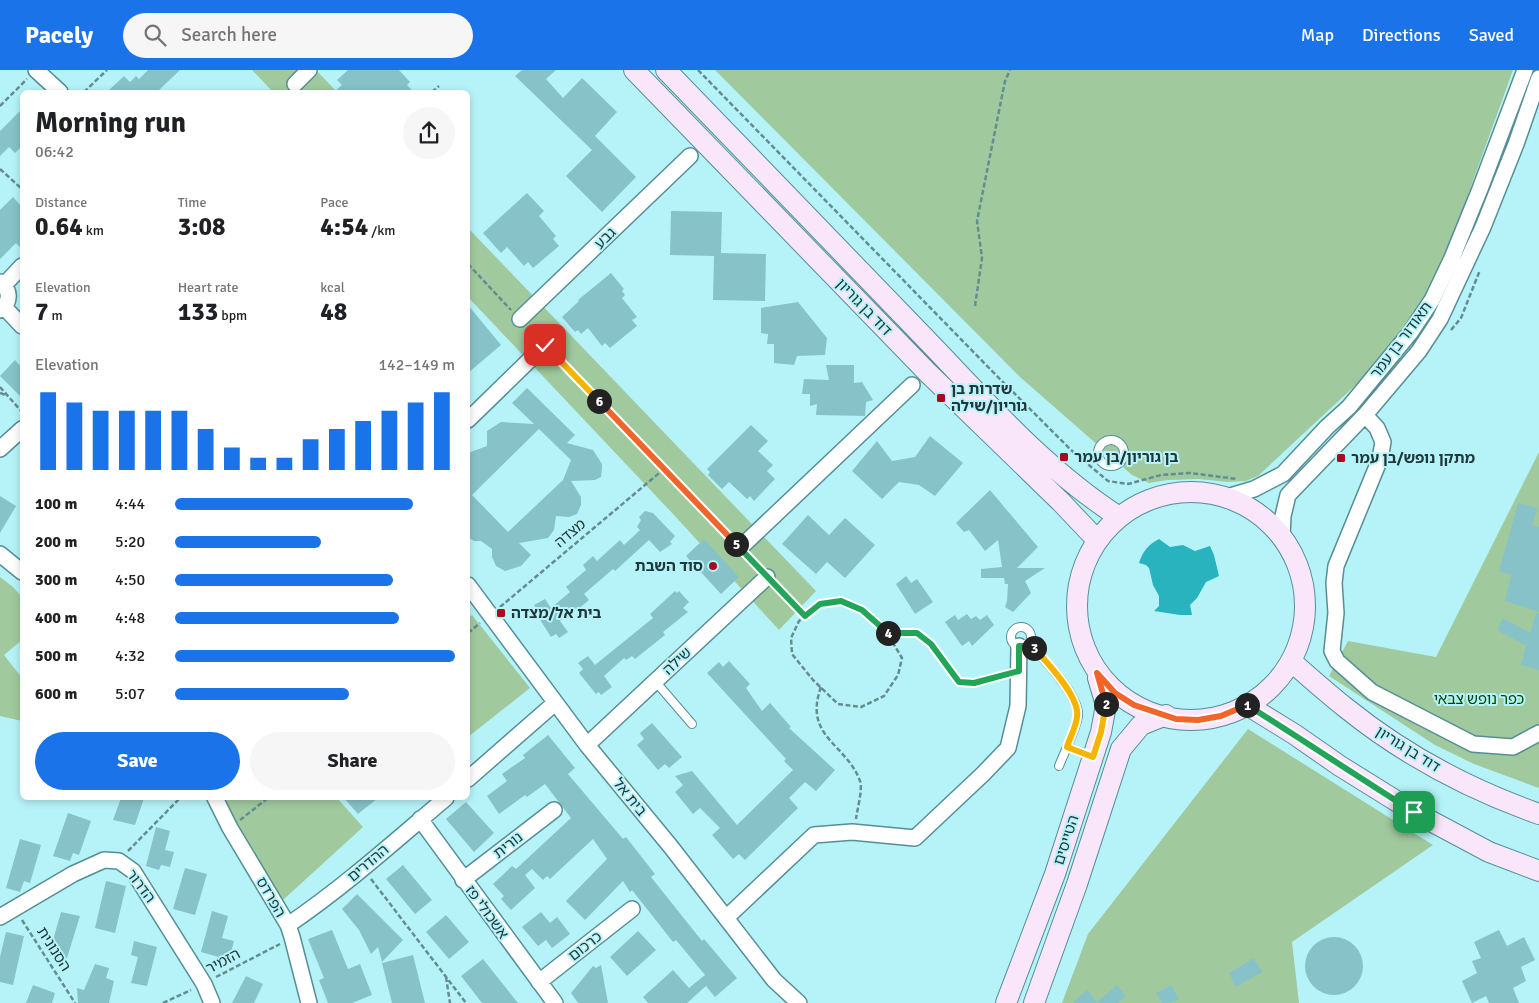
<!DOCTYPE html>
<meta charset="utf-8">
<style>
body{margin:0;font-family:Signika,"Noto Sans Hebrew",sans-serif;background:#f6f6f6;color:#202124;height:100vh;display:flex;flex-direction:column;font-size:19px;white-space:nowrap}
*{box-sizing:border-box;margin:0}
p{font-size:16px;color:#757577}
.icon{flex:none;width:28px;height:28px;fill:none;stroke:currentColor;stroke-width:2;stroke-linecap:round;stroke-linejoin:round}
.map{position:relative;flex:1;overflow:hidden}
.panel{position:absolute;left:20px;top:20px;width:450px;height:710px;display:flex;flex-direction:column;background:#fff;border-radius:8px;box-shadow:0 2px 8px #0003}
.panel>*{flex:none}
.pin{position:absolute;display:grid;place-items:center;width:42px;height:42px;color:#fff;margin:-21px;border-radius:10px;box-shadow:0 2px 8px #0006}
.km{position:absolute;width:25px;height:25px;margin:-12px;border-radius:50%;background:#222;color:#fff;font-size:14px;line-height:25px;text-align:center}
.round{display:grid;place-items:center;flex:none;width:52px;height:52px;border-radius:26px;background:#f6f6f6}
.overview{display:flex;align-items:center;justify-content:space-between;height:85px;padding:0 15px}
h1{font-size:28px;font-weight:700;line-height:38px}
.figures{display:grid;grid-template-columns:repeat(3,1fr);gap:8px;height:85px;padding:5px 15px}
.figures div{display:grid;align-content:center}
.figures b{font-size:25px;font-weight:700}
.figures small{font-size:14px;font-weight:400}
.figures p{font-size:14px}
.chart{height:140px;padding:10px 15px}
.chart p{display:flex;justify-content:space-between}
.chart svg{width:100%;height:90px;margin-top:5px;stroke:#1a73e8;stroke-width:6}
.primary-button{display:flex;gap:10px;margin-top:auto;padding:10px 15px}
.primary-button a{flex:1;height:58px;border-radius:30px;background:#1a73e8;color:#fff;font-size:20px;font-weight:700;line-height:58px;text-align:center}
.primary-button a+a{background:#f6f6f6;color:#202124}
ul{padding:0 15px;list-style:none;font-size:16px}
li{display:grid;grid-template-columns:80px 60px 1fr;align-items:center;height:38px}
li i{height:12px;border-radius:6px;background:#1a73e8}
header{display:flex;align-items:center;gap:30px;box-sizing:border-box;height:70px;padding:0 25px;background:#1a73e8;color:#fff}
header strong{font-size:24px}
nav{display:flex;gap:28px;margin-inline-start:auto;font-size:18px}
.search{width:350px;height:45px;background:#f6f6f6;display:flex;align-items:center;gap:12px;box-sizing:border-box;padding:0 18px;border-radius:28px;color:#757577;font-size:19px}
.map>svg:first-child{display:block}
.green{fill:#a0ca9e}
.water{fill:#29b3be}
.building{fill:#87c2c8;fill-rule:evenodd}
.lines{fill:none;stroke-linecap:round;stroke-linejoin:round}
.lane-casing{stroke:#558f95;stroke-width:10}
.street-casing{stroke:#558f95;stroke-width:18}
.secondary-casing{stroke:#558f95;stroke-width:22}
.path{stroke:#648d92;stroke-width:2.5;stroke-dasharray:5 2.5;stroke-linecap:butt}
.lane{stroke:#fff;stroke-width:8}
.street{stroke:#fff;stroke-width:15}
.secondary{stroke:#f9e6fb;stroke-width:20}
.split-1-casing{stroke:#fff;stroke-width:10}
.split-2-casing{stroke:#fff;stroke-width:10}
.split-3-casing{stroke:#fff;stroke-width:10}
.split-4-casing{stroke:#fff;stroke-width:10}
.split-5-casing{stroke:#fff;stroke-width:10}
.split-6-casing{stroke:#fff;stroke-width:10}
.split-7-casing{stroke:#fff;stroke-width:10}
.split-1{stroke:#22a559;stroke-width:6}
.split-2{stroke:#f0652b;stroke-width:6}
.split-3{stroke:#f5b400;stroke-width:6}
.split-4{stroke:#22a559;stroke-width:6}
.split-5{stroke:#22a559;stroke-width:6}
.split-6{stroke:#f0652b;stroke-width:6}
.split-7{stroke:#f5b400;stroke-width:6}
.poi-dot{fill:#a50c20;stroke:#b6f3f9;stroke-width:2}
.labels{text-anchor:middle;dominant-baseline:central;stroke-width:4;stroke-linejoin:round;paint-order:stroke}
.street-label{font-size:15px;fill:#20383b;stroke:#b6f3f9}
.poi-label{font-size:15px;font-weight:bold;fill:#20383b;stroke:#b6f3f9;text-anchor:start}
.park-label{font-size:15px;fill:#004606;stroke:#b6f3f9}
</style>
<header>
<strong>Pacely</strong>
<div class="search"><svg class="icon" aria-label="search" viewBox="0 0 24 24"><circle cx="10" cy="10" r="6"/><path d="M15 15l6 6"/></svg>Search here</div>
<nav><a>Map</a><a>Directions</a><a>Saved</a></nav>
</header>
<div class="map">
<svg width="1539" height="933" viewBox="0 0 1539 933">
<rect width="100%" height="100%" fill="#b6f3f9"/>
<!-- green -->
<path class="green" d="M 252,0 L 316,0 L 337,22 L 273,22 Z
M 715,0 L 1513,0 L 1425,244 L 1390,283 L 1258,406 L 1246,411 L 1227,412 L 1199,409 L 1168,410 L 1149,413 L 1132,405 L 1020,307 Z
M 468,158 L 816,521 L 779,560 L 674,445 L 468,227 Z
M 1539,382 L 1539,718 L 1474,694 L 1435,675 L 1329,606 L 1348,571 L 1436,587 Z
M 0,507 L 13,517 L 22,527 L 22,570 L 4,585 L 22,608 L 22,651 L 0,646 Z
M 472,545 L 530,618 L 468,667 L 468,548 Z
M 1248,659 L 1433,775 L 1292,872 L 1299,933 L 1062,933 L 1088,864 Z
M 226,728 L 337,728 L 363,757 L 283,830 L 223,730 Z"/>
<!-- water -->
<path class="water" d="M 1159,469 L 1170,477 L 1183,475 L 1195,481 L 1210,476 L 1214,485 L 1219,506 L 1206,512 L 1197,528 L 1190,535 L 1192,545 L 1180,545 L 1154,541 L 1159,536 L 1159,526 L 1153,515 L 1149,498 L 1146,495 L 1139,493 C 1143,481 1148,475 1159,469 Z"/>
<!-- building -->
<path class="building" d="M 148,0 L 180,0 L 157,22 L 107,22 L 124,6 L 130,12 L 136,6 L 139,9 Z
M 348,0 L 399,0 L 410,12 L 407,15 L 414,22 L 334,22 L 342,15 L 337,10 Z
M 522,0 L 556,0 L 546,9 L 563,28 L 582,8 L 617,42 L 595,66 L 636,107 L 602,142 L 566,106 L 592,80 L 515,6 Z
M 22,39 L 22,76 L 15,83 L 9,77 L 0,86 L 0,61 Z
M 527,123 L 544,141 L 539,146 L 556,166 L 553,169 L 559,176 L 533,198 L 528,192 L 524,196 L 507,177 L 501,183 L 483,163 Z
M 13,127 L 22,137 L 22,179 L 16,173 L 0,189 L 0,140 Z
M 671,141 L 722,142 L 721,183 L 766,184 L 765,231 L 713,230 L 714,186 L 670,185 Z
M 611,203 L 624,219 L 622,221 L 625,225 L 622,228 L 637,247 L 632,250 L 637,256 L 610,278 L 605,273 L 602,276 L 588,258 L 581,264 L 578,260 L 575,262 L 562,247 L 579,231 L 578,230 Z
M 798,232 L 827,268 L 825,285 L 797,286 L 794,295 L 774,293 L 774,274 L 767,274 L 768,264 L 761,263 L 761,238 Z
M 468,235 L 501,275 L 468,303 Z
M 15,290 L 22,298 L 22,328 L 0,306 Z
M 826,295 L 854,295 L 854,313 L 862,312 L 873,330 L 866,332 L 865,346 L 816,345 L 817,334 L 810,336 L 810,324 L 802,324 L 804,309 L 829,310 Z
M 527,318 L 575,365 L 567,373 L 593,380 L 602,394 L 602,398 L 601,407 L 595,410 L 571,411 L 581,427 L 581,435 L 577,444 L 569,447 L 556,446 L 554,460 L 548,468 L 519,473 L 531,485 L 521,496 L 505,501 L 496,496 L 492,487 L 492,479 L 481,471 L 474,471 L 468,467 L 468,383 L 487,376 L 487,361 L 501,352 L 534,354 L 512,333 ZM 539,359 L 571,390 L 563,410 L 508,462 L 472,425 Z
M 751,355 L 768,371 L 758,381 L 773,395 L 767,401 L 775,409 L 754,431 L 750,426 L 747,429 L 729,412 L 722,419 L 708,405 L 710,402 L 707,399 Z
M 930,366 L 963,393 L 935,426 L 919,415 L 899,412 L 882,429 L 852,401 L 877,371 L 892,391 L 915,387 Z
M 990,420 L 1038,477 L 1017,498 L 1045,498 L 1025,511 L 1031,523 L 1013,542 L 1005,537 L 1007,531 L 1008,514 L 1005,514 L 1004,508 L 981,508 L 981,499 L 1002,497 L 998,470 L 985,481 L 969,460 L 964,462 L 956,453 Z
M 0,426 L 16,436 L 0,463 Z
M 1518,433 L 1538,438 L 1532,455 L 1539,457 L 1539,542 L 1505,531 L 1511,505 L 1499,501 Z
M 645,441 L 653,443 L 675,466 L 670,472 L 672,474 L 660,482 L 649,470 L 615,501 L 613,499 L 584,524 L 589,530 L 577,540 L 575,538 L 560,551 L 568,562 L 559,568 L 556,564 L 551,567 L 537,545 L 540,543 L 534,535 L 545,529 L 551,538 L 570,522 L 566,517 L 586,500 L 583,495 L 593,486 L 597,491 L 620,470 L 624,475 L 640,460 L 637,457 L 641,450 L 639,447 Z
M 808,445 L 829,465 L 845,448 L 875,475 L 845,508 L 827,492 L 816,504 L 782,474 Z
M 704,469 L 739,507 L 721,524 L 686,486 Z
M 906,506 L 911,513 L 917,509 L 933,532 L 915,544 L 896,514 Z
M 675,521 L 677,523 L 679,521 L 689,532 L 683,538 L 688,542 L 663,562 L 665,565 L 635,589 L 632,586 L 626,590 L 624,588 L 604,606 L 612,617 L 601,625 L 599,622 L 596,624 L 579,603 L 583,599 L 578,593 L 588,586 L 595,595 L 653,548 L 650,544 Z
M 1536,543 L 1539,543 L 1539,600 L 1521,595 L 1526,576 L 1497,560 L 1503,548 L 1530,563 Z
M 967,544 L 971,549 L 976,546 L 980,550 L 987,545 L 994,555 L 972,576 L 969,571 L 962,576 L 945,552 L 955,545 L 958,550 Z
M 729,591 L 750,614 L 746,618 L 762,641 L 770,633 L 791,657 L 789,658 L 835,700 L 816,721 L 805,712 L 789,728 L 798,738 L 745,790 L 739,784 L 733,789 L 712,765 L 720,758 L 700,738 L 693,744 L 675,722 L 683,715 L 675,706 L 692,701 L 737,755 L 793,700 L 784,691 L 786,689 L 707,603 L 719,592 L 723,597 Z
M 652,653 L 682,687 L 669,698 L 665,694 L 658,700 L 637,675 L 644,669 L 640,663 Z
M 548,665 L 575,698 L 568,704 L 623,769 L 626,767 L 655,804 L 651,807 L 702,871 L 704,869 L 737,908 L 715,927 L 706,916 L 687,933 L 648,933 L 643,927 L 673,900 L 689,918 L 705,905 L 676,870 L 673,872 L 632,820 L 630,822 L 623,811 L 585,850 L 566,831 L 607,789 L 593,769 L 550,809 L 547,806 L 543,810 L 532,799 L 525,805 L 535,818 L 511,840 L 501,829 L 504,826 L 493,814 L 512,796 L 516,799 L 571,748 L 545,714 L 527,727 L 525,725 L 499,744 L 487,726 L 507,711 L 502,704 L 525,688 L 523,685 Z
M 121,728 L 144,728 L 135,755 L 113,750 Z
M 344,728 L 378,728 L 358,744 Z
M 466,732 L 494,763 L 474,782 L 446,749 Z
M 68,743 L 91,751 L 79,785 L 73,783 L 70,791 L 53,786 Z
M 156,757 L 170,761 L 165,780 L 174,782 L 170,797 L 161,795 L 159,800 L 146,796 Z
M 20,769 L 41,775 L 30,813 L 24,811 L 20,822 L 6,818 Z
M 403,795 L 432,830 L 415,844 L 386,809 Z
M 185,798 L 207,804 L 195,845 L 173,839 Z
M 106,811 L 126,816 L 115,863 L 95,858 Z
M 357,824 L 403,870 L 382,892 L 378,877 L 371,884 L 359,860 L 342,839 Z
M 212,841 L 228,846 L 222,868 L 234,871 L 229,890 L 201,882 Z
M 61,842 L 80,846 L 67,888 L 56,886 L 58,879 L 51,877 Z
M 541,842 L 550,853 L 557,847 L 570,864 L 552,878 L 546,870 L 538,876 L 522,857 Z
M 446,845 L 469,872 L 449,889 L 426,862 Z
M 332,860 L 348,899 L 360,894 L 372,925 L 352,933 L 328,933 L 319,910 L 324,908 L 308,869 Z
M 1499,860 L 1507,876 L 1524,867 L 1535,890 L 1521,897 L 1526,911 L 1513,918 L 1519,933 L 1489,933 L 1486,926 L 1472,933 L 1462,911 L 1477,903 L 1472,891 L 1481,888 L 1474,872 Z
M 638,861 L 656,880 L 627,906 L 610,887 Z
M 6,862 L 24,866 L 13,915 L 0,912 L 0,887 Z
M1305 896a29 29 0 1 1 58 0a29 29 0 1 1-58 0Z
M 134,871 L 157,877 L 147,916 L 131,913 L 138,887 L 131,885 Z
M 413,885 L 425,933 L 392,933 L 382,893 Z
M 1254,888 L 1262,902 L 1236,917 L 1229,903 Z
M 483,889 L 518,933 L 482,933 L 461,906 Z
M 95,894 L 109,898 L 106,908 L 114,911 L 109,933 L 78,933 L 77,918 L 84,920 Z
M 601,895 L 608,933 L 578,933 L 571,923 L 593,896 L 596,898 Z
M 246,906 L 263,914 L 254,933 L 232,933 Z
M 33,915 L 55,923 L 52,933 L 26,933 Z
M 1117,915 L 1126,926 L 1118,933 L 1072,933 L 1087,920 L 1097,932 Z
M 1171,915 L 1179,929 L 1171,933 L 1162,933 L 1156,923 Z"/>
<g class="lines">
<defs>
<path id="lane" d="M1098 383a13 13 0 1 1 26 0a13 13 0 1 1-26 0Z
M1011 567a10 10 0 1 1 20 0a10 10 0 1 1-20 0Z
M 1029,573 C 1042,587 1080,626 1078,646 C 1076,659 1064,683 1059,696
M 655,611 L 692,654
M 1067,677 L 1091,686"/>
<path id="street" d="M 36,0 L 60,22
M 295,14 L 309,0
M 0,212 C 11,220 11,232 0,240
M 4,215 L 22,196
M 4,237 L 22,256
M 520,249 L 690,86
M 1365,345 L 1377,358 L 1383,372 L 1380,389 L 1336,496 L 1334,513 L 1336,543 L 1332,581 L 1337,591 L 1372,622 L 1473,674 L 1513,677 L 1539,663
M 468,350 L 545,275
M 0,379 L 22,359
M 1227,427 L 1254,419 L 1283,404 L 1327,357 L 1349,337 L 1410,263 L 1432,230 L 1452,188 L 1480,119 L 1525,0
M 1282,466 L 1283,446 L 1288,425 L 1365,345 L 1419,281 L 1440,249 L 1483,157 L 1516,74 L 1539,8
M 740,478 L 912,315
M 0,484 L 22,502
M 468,515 L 587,675 L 671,777 L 774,910 L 799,933
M 587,675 L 767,507
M 468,709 L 555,633
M 215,728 L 230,758 L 288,855 L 292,867 L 309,933
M 420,749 L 555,933
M 463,810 L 554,740
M 0,847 L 73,804 L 104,790 L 119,791 L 133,801 L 204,914 L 212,933
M 726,848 L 814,765 L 852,762 L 915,768 L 983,704 L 1008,678 L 1018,636 L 1019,576
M 288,855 C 344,817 394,772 446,728
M 539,912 L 632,839"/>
<path id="secondary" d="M 634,0 L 928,303 L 1061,432 L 1097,470
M 666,0 C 751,88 837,176 922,265 C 984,329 1043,398 1119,447
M1077 536a114 114 0 1 1 228 0a114 114 0 1 1-228 0Z
M 1291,591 C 1309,607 1327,623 1346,638 C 1403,684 1471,720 1539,744
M 1247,635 L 1294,664 L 1340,696 L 1414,742 L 1489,782 L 1539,801
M 1006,933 L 1055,804 L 1101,662 L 1106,635 L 1098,608
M 1034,933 L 1077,814 L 1121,679 L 1141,655 L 1166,645"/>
</defs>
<!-- lane casing -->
<use href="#lane" class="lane-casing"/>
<!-- street casing -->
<use href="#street" class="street-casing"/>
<!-- secondary casing -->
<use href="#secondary" class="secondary-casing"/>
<!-- path -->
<path class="path" d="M 698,0 L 993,302 L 1071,380 L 1108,411 L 1128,414 L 1161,405 L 1190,403 L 1237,409
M 84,22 L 107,0
M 432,22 L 439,16
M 0,36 L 27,9
M 0,99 L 22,119
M 468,194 L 511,240
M 975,236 L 982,188 L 977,151 L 1005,11 L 1010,0
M 1451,260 L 1461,248 L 1480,200
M 553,284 L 731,469
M 0,317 L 22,342
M 0,323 L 8,326
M 749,488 L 759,498
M 776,516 L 805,546
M 841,531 L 863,540 L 887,563 L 902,588 L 898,605 L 884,626 L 861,637 L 838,634 L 813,610 L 792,584 L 791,568 L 799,551 L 819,534 Z
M 500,537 L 664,399
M 468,563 L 480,553
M 887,563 L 917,563 L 931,574 L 959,612 L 974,613 L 1006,604
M 821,617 C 803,667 846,673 860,711 C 863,719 857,740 856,749
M 240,750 L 268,728
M 128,781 L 180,728
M 371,809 L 466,933
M 22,850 L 75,933
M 216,907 L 280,874
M 446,907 L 450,933
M 163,933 L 191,920"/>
<!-- lane -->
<use href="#lane" class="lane"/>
<!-- street -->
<use href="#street" class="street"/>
<!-- secondary -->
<use href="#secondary" class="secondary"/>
</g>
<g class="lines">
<defs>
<path id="split-1" d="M 1247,635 C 1303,670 1358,707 1414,742"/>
<path id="split-2" d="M 1106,634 L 1097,603 L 1115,623 L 1134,635 L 1176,649 L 1198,650 L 1221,646 L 1247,635"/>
<path id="split-3" d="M 1034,578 C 1046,591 1081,628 1077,647 C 1076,657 1070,667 1067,677 L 1093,687 L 1101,662 L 1106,634"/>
<path id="split-4" d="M 888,563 L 917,563 L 931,574 L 959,612 L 974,613 L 1019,601 L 1019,576 L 1024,576 L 1029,573 L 1034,578"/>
<path id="split-5" d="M 736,474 L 805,546 L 820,534 L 841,531 L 862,540 L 888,563"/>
<path id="split-6" d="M 599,331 L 736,474"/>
<path id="split-7" d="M 545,275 L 599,331"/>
</defs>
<!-- split-1 casing -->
<use href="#split-1" class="split-1-casing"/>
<!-- split-2 casing -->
<use href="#split-2" class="split-2-casing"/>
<!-- split-3 casing -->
<use href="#split-3" class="split-3-casing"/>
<!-- split-4 casing -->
<use href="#split-4" class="split-4-casing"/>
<!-- split-5 casing -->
<use href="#split-5" class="split-5-casing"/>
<!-- split-6 casing -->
<use href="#split-6" class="split-6-casing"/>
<!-- split-7 casing -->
<use href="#split-7" class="split-7-casing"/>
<!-- split-1 -->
<use href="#split-1" class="split-1"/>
<!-- split-2 -->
<use href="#split-2" class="split-2"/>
<!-- split-3 -->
<use href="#split-3" class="split-3"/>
<!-- split-4 -->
<use href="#split-4" class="split-4"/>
<!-- split-5 -->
<use href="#split-5" class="split-5"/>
<!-- split-6 -->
<use href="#split-6" class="split-6"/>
<!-- split-7 -->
<use href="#split-7" class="split-7"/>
</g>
<!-- markers -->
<g class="poi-dot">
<rect x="936" y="323" width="10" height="10" rx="2.5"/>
<rect x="1059" y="382" width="10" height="10" rx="2.5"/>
<rect x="1336" y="383" width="10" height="10" rx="2.5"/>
<circle cx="713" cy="496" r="5"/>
<rect x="496" y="538" width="10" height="10" rx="2.5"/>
</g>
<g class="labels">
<!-- street labels -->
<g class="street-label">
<text transform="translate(605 168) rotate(-44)">גבע</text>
<text transform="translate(864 237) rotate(46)">דוד בן גוריון</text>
<text transform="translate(1401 270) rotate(-53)">תאודור בן עמר</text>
<text transform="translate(570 463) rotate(-40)">מצדה</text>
<text transform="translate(677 591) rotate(-43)">שילה</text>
<text transform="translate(1408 679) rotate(32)">דוד בן גוריון</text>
<text transform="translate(630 727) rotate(51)">בית אל</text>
<text transform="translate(1066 770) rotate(-72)">הטייסים</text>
<text transform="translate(508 775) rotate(-38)">נורית</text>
<text transform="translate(368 793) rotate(-40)">ההדרים</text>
<text transform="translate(141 816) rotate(53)">הדרור</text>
<text transform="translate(271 827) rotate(60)">הפרדס</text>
<text transform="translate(487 842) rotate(54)">אשכולי פז</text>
<text transform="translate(585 876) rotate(-38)">כרכום</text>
<text transform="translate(54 879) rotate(57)">הסנונית</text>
<text transform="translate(223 891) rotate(-28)">הזמיר</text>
</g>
<!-- poi labels -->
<g class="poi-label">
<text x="951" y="319">שדרות בן<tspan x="951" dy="17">גוריון/שילה</tspan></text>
<text x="1074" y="387">בן גוריון/בן עמר</text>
<text x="1351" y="388">מתקן נופש/בן עמר</text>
<text x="703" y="496" text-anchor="end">סוד השבת</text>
<text x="511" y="543">בית אל/מצדה</text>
</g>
<!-- park labels -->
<g class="park-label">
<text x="1479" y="629">כפר נופש צבאי</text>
</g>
</g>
</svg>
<div class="pin" style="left:1414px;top:742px;background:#1e9e55"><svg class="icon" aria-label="arrive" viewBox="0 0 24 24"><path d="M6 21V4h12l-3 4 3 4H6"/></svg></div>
<div class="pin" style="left:545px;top:275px;background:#d93025"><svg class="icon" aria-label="check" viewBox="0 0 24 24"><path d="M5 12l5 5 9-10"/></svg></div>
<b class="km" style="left:1247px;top:635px">1</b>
<b class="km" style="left:1106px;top:634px">2</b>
<b class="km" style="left:1034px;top:578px">3</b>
<b class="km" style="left:888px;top:563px">4</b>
<b class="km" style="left:736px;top:474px">5</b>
<b class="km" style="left:599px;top:331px">6</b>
<section class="panel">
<div class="overview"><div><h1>Morning run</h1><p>06:42</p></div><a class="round"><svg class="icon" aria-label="share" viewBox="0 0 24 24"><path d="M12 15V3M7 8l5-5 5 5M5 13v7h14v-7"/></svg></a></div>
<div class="figures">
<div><p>Distance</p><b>0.64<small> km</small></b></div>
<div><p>Time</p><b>3:08</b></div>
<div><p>Pace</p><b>4:54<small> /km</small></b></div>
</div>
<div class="figures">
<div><p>Elevation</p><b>7<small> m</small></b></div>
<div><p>Heart rate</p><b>133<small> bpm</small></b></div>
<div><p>kcal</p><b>48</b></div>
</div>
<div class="chart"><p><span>Elevation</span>142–149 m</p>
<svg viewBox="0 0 160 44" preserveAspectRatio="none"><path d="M5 44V6M15 44V11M25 44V15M35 44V15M45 44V15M55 44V15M65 44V24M75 44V33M85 44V38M95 44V38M105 44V29M115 44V24M125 44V20M135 44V15M145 44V11M155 44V6"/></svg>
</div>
<ul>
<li><b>100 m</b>4:44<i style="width:85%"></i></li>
<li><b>200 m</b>5:20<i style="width:52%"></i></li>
<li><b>300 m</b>4:50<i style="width:78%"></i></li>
<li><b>400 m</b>4:48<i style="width:80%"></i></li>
<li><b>500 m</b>4:32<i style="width:100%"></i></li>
<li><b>600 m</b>5:07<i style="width:62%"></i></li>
</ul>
<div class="primary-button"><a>Save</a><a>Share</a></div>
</section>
</div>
